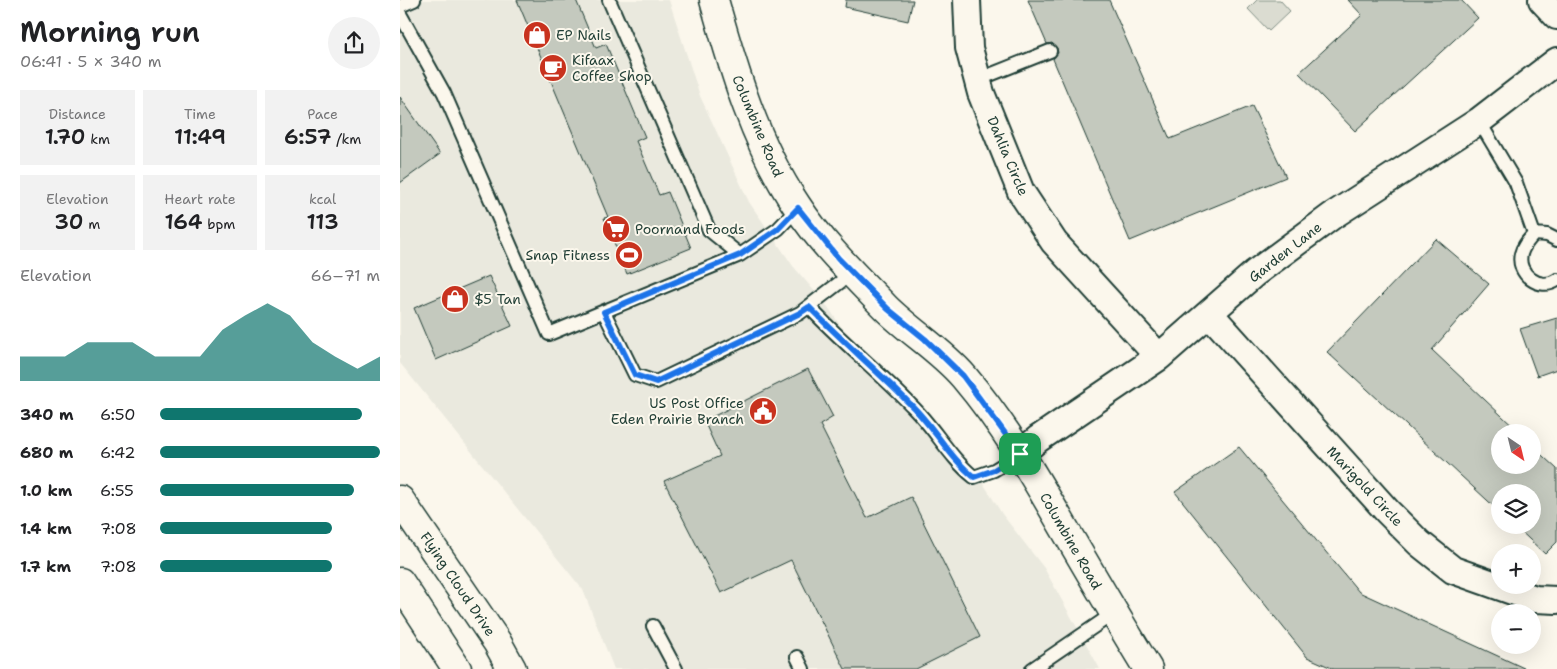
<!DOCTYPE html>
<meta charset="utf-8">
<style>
body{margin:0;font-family:"Shantell Sans",sans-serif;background:#f2f2f2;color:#202124;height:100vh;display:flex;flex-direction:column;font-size:19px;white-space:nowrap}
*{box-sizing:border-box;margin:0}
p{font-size:16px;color:#757577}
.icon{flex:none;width:28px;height:28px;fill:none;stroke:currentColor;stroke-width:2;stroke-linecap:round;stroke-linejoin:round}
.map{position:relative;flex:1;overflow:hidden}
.drawer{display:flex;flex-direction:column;background:#fff;width:400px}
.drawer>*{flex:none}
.needle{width:32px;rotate:145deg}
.controls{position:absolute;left:1091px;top:424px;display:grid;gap:10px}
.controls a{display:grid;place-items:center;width:50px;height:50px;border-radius:50%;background:#fff;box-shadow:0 5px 20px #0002;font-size:25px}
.pin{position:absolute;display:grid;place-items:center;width:42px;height:42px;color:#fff;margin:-21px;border-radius:10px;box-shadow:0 2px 8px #0006}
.round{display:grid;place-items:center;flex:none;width:52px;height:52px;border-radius:26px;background:#f2f2f2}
.summary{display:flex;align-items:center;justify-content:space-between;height:85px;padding:0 20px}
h1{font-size:28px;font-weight:600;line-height:38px}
.figures{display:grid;grid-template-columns:repeat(3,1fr);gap:8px;height:85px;padding:5px 20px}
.figures div{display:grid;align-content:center;border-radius:0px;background:#f2f2f2;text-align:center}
.figures b{font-size:21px;font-weight:600}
.figures small{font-size:14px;font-weight:400}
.figures p{font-size:14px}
.chart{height:140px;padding:10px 20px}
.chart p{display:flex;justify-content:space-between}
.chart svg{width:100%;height:90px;margin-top:5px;fill:#0f766e;opacity:.7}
ul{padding:0 20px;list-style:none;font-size:16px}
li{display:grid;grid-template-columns:80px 60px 1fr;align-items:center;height:38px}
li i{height:12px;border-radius:6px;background:#0f766e}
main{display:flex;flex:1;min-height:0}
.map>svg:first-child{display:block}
.built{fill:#eae9de}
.green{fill:#dbdcd1;stroke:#7d8c82}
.building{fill:#c4c9be;stroke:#1f3d34}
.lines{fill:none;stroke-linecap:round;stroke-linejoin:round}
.lane-casing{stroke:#1f3d34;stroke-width:16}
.street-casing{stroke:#1f3d34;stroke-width:30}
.secondary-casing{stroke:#1f3d34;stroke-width:31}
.primary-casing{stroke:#1f3d34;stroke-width:31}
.lane{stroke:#fbf7ec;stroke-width:12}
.street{stroke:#fbf7ec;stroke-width:26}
.secondary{stroke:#fbf7ec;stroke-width:28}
.primary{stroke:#fbf7ec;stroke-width:28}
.route-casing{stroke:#fff;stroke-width:10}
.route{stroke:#1a73e8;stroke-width:6}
.labels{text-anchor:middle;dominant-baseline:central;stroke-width:4;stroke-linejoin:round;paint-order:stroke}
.poi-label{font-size:14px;fill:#1f3d34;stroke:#fbf7ec;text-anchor:start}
.street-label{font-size:14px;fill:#1f3d34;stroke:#fbf7ec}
</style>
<main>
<section class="drawer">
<div class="summary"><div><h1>Morning run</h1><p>06:41 · 5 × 340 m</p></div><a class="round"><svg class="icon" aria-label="share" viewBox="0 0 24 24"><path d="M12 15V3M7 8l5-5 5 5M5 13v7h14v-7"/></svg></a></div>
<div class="figures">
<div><p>Distance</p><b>1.70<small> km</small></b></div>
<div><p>Time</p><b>11:49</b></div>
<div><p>Pace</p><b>6:57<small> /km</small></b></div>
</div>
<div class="figures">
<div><p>Elevation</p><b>30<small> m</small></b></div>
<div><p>Heart rate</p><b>164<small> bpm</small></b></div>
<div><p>kcal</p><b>113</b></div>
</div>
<div class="chart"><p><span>Elevation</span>66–71 m</p>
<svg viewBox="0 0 160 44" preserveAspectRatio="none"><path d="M0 44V32L10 32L20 32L30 25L40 25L50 25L60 32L70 32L80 32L90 19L100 12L110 6L120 12L130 25L140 32L150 38L160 32V44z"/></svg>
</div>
<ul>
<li><b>340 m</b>6:50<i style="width:92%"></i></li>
<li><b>680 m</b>6:42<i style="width:100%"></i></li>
<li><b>1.0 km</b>6:55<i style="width:88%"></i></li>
<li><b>1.4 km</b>7:08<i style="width:78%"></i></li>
<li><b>1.7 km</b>7:08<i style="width:78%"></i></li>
</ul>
</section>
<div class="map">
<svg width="1157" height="669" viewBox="0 0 1157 669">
<rect width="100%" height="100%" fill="#fbf7ec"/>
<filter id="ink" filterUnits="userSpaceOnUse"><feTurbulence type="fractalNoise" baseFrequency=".02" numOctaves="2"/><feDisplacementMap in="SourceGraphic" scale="10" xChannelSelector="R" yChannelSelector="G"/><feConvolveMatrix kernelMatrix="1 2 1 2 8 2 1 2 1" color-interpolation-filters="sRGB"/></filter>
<g filter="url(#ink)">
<!-- built -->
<path class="built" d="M 0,0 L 269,0 L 300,96 L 349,202 L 393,266 L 428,307 L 461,357 L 518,408 L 571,463 L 602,514 L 644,568 L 700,669 L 214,669 L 183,590 L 0,363 Z"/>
<!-- green -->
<path class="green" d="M 857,0 L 880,0 L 890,11 L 869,31 L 848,9 Z"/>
<!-- building -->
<path class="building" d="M 117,0 L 176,0 L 196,48 L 206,44 L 245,137 L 236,141 L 259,195 L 268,192 L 291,248 L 227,274 L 204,218 L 208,217 Z
M 446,0 L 513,0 L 508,21 L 445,7 Z
M 628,0 L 709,0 L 770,139 L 852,106 L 886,177 L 730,241 L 653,59 L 658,53 L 657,48 L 652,43 L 647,44 Z
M 948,0 L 1061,0 L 1078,18 L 955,131 L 899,73 L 962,15 Z
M 0,97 L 40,154 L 0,183 Z
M 1036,239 L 1089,284 L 1032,350 L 1119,432 L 1100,432 L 1100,465 L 1132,465 L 1132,446 L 1157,469 L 1157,542 L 1145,554 L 1114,525 L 1132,525 L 1132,492 L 1100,492 L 1100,512 L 927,352 Z
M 89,276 L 112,326 L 36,360 L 14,308 Z
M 1157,318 L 1157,369 L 1137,376 L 1120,329 Z
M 408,369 L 433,417 L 420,425 L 467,518 L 511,497 L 580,637 L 516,669 L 445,669 L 391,560 L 321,593 L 264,481 L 320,456 L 304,421 Z
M 839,447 L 959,592 L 1126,669 L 934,669 L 907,657 L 775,492 Z"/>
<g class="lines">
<defs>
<path id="lane" d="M 209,0 L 309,230 L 340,255
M 0,6 L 14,0
M 0,14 L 44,93 L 149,334 L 340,255 L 378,229 L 398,208
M 577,80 L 650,51
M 1079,121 L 1116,183 L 1134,234
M 1157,240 L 1147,235 L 1134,234 C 1128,241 1123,246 1121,254 C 1116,274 1140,292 1157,280
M 409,307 C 441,341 478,371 511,405 C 534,427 549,457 574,477 L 594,470 L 620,454
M 204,312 L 235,375 L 256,382 L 400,313 L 452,273
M 253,626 L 276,669
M 397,657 L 403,669
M 632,669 L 714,613"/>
<path id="street" d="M 567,0 L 569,48 L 581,93 L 621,192 L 654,242 L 759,357
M 1142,0 L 1157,16
M 810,314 L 988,512 L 1019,543 L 1053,570 L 1135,599 L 1157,600
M 620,454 L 638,439 L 759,357 L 855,273 L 932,216 L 1079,121 L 1157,61"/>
<path id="secondary" d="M 314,0 C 334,71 355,144 397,206 C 421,243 454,275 485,307 C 510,332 541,350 564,377 C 603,423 633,474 663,526 C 691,574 719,622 748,669"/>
<path id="primary" d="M 0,500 L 97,642 L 112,669
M 0,582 L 57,669"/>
</defs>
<!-- lane casing -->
<use href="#lane" class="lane-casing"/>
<!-- street casing -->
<use href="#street" class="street-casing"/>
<!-- secondary casing -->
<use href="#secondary" class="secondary-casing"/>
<!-- primary casing -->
<use href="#primary" class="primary-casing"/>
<!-- lane -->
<use href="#lane" class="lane"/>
<!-- street -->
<use href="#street" class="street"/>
<!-- secondary -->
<use href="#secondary" class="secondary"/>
<!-- primary -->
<use href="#primary" class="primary"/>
</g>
</g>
<g class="lines" filter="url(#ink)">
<defs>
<path id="route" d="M 398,208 L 438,258 L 488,309 L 525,339 L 563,376 L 620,454 L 594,470 L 574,477 C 549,457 534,427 511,405 C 478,371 442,341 409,307 L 400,313 L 256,382 L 235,375 L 204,312 L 340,255 L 378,229 Z"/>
</defs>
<!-- route casing -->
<use href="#route" class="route-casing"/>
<!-- route -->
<use href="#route" class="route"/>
</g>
<!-- icons -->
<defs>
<symbol id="shop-disc" viewBox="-11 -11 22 22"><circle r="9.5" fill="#c8321e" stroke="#fbf7ec"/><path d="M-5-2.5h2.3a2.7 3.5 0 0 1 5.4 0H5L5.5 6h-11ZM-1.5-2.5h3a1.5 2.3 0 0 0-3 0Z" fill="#fff"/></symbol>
<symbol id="cafe-disc" viewBox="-11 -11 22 22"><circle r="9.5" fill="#c8321e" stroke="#fbf7ec"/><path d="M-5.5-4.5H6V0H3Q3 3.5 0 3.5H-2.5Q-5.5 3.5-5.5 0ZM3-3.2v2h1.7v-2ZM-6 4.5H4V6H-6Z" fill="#fff"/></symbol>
<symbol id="supermarket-disc" viewBox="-11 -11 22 22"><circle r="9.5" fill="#c8321e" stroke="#fbf7ec"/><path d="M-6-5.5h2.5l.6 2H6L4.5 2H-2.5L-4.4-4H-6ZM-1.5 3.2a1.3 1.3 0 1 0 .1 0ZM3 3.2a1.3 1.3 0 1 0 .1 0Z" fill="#fff"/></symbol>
<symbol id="stadium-disc" viewBox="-11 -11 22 22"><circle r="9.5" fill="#c8321e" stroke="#fbf7ec"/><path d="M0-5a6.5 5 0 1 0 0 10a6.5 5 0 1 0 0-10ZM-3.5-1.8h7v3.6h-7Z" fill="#fff"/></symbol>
<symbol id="civic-disc" viewBox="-11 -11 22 22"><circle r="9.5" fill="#c8321e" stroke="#fbf7ec"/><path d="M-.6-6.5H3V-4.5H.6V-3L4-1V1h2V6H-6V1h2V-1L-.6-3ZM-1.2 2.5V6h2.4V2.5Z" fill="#fff"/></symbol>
</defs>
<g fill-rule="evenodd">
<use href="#shop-disc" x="121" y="19" width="32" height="32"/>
<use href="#cafe-disc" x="137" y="52" width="32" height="32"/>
<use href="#supermarket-disc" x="200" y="213" width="32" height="32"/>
<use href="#stadium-disc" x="213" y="239" width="32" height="32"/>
<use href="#shop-disc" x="39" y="283" width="32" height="32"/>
<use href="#civic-disc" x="347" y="395" width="32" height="32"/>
</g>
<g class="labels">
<!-- poi labels -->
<g class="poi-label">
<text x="156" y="35">EP Nails</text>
<text x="172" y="60">Kifaax<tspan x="172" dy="16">Coffee Shop</tspan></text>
<text x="235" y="229">Poornand Foods</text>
<text x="210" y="255" text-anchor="end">Snap Fitness</text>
<text x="74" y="299">$5 Tan</text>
<text x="344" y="403" text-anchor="end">US Post Office<tspan x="344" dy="16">Eden Prairie Branch</tspan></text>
</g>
<!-- street labels -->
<g class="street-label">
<text transform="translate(358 126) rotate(67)">Columbine Road</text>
<text transform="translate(608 156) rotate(67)">Dahlia Circle</text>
<text transform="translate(885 252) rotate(-38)">Garden Lane</text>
<text transform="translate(965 486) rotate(47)">Marigold Circle</text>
<text transform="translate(671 541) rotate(60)">Columbine Road</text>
<text transform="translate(58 584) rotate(56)">Flying Cloud Drive</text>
</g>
</g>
</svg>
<div class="controls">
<a><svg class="needle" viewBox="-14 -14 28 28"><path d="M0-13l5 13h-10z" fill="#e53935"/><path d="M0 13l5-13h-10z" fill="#757577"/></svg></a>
<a><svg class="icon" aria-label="layers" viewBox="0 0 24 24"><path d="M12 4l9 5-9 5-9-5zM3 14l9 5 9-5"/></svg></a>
<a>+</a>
<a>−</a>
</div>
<div class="pin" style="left:620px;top:454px;background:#1e9e55"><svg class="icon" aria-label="arrive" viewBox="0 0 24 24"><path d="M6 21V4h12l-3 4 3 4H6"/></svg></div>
</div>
</main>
